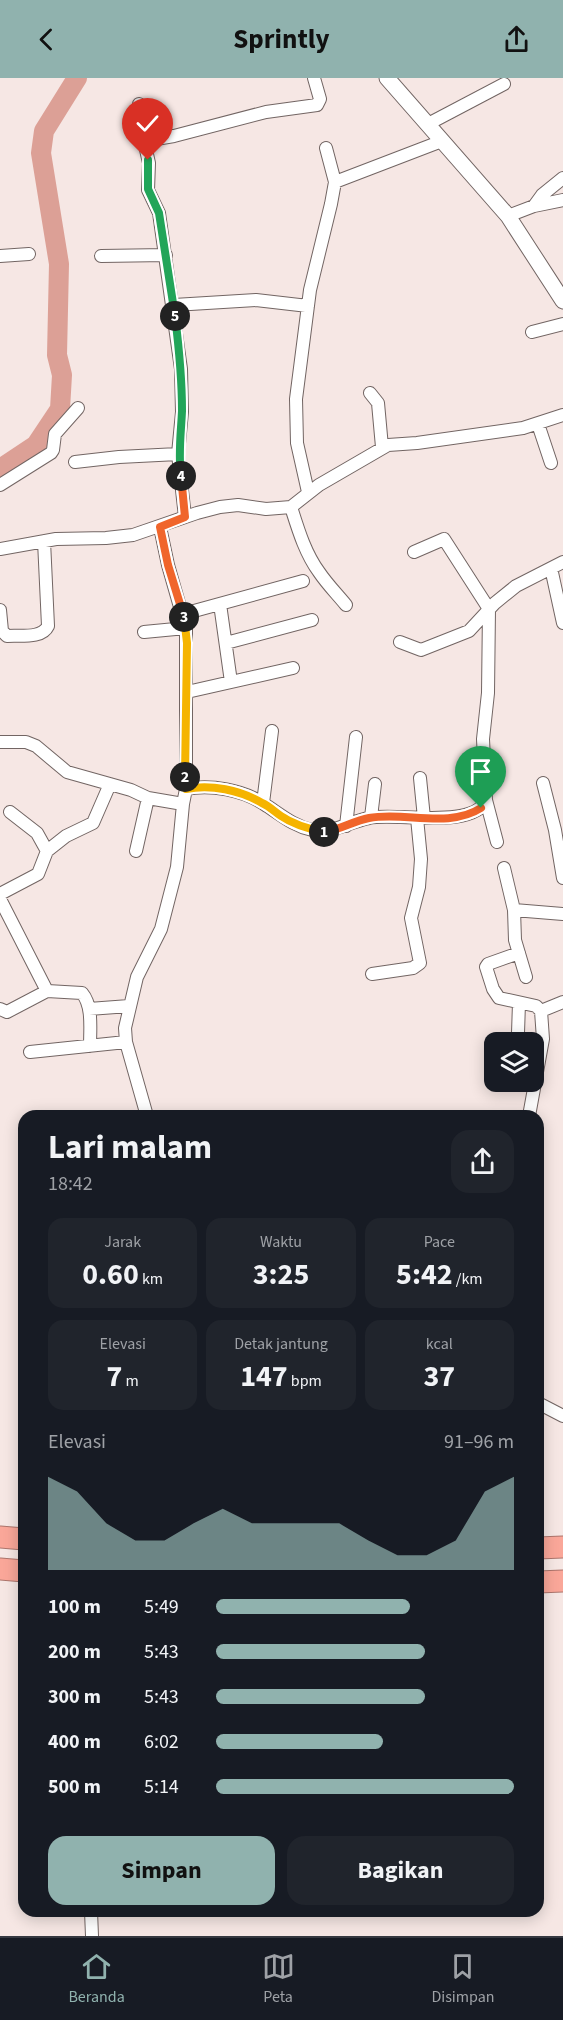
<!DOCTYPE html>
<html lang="id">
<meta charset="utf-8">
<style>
body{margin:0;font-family:"Source Sans 3",sans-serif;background:#20242c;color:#f1f3f6;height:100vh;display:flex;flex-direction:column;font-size:22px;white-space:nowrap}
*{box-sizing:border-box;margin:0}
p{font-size:20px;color:#9ea1a6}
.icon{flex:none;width:33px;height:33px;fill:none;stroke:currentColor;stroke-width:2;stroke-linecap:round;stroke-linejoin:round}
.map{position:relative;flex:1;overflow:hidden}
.panel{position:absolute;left:18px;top:1032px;width:526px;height:807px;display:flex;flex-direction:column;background:#171b24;border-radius:18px;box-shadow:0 3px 15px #0003}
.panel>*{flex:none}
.controls{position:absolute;left:484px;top:954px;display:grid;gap:12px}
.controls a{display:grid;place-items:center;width:60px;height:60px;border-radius:12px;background:#171b24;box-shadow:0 3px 15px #0003;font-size:30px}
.pin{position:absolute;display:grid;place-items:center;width:51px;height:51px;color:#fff;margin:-62px -26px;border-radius:50% 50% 50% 0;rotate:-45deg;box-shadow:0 0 6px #0007}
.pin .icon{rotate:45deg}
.km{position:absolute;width:30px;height:30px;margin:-15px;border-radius:50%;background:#222;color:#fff;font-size:16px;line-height:30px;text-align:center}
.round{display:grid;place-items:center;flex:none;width:63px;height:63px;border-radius:18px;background:#20242c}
.summary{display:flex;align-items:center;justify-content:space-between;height:102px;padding:0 30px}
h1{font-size:33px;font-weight:700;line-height:45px}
.figures{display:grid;grid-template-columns:repeat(3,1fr);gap:9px;height:102px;padding:6px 30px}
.figures div{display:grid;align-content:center;border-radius:15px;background:#20242c;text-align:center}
.figures b{font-size:30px;font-weight:700}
.figures small{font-size:16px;font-weight:400}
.figures p{font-size:16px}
.chart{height:168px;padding:12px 30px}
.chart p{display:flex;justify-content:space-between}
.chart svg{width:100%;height:108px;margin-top:6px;fill:#90b2ae;opacity:.7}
.cta{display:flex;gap:12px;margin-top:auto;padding:12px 30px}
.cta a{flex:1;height:69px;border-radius:18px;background:#90b2ae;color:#111;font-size:24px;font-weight:700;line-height:69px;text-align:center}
.cta a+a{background:#20242c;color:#f1f3f6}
ul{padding:0 30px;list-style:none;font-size:20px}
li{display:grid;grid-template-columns:96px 72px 1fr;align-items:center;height:45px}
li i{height:15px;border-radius:8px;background:#90b2ae}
header{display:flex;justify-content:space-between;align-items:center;height:78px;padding:0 30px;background:#90b2ae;color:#111;font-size:27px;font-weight:700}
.tabs{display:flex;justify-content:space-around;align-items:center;height:84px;border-top:2px solid #363941;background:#171b24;font-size:16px;color:#9ea1a6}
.tabs a{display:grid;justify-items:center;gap:3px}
.tabs .active{color:#90b2ae}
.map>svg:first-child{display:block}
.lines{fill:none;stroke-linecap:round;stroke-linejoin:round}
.river{stroke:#dca096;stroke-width:20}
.minor-casing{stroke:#726563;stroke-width:14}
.tertiary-casing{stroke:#726563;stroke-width:17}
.motorway-casing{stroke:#ad756c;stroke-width:23}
.minor{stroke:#fff;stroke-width:12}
.tertiary{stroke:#fff;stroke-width:15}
.motorway{stroke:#faa799;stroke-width:21}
.split-1-casing{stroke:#fff;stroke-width:12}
.split-2-casing{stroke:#fff;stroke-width:12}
.split-3-casing{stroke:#fff;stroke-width:12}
.split-4-casing{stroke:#fff;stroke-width:12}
.split-5-casing{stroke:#fff;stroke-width:12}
.split-6-casing{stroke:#fff;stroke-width:12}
.split-1{stroke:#f0652b;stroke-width:8}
.split-2{stroke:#f5b400;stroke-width:8}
.split-3{stroke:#f5b400;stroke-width:8}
.split-4{stroke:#f0652b;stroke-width:8}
.split-5{stroke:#22a559;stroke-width:8}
.split-6{stroke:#22a559;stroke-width:8}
</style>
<header><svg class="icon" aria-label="back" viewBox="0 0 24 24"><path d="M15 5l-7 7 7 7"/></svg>Sprintly<svg class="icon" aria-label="share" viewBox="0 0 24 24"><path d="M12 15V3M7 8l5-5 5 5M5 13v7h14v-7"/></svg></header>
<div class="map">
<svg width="563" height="1858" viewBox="0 0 563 1858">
<rect width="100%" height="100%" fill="#f6e7e4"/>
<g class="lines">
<!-- river -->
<path class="river" d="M 0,391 L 36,367 L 60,331 L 62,297 L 57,277 L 59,186 L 41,75 L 44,53 L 77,0"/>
<defs>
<path id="minor" d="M 139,26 L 138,49 L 144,63
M 428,46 L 504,6
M 326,70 L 335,104
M 534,128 L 563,122
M 508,138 L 534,128 L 542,117 L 563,100
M 0,178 L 29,176
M 101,178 L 166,177
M 174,227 L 256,222 L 308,228
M 532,254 L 563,246
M 370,315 L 378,325 L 382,369
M 538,346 L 551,385
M 75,384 L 119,379 L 178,376
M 0,407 L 51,375 L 53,372 L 55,356 L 78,330
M 308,414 L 297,365 L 296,321 L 310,212 L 331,126 L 335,104 L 442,63
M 291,429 C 298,451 305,475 319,494 C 327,506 337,516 346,527
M 185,439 L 178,376 L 182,334 L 181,291 L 159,135 L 148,112 L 149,85 L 144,63 L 174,58 L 266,34 L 317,27 L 320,21 L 314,0
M 160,449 L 168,487 L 186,550 L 186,711
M 0,471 L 56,461 L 106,460 L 133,457 L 197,435 L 220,429 L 238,427 L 266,431 L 291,429 L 319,407 L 388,367 L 417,365 L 523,350 L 563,337
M 551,490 L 563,545
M 220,526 L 231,604
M 0,532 L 2,553 L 7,558 C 20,557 42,561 48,548 L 44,463
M 183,536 L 303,503
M 144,554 L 186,550
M 400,564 L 421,572 L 469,553 L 495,525 L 516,508 L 563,484
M 226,565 L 312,542
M 187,614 L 293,590
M 0,664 L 26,664 L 36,668 L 67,694 L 131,712 L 148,720 L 183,726 L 186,711 C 211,706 243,712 264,726 C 280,736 293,748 312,752 C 334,756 348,744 369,740 C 394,734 474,752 486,722 L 483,661 L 488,615 L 489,531 L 444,461 L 414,474
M 420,700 L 424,740
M 543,705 L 555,752 L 563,800
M 486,722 L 497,764
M 263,725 L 272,653
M 10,734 L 37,755 L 47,773
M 371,739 L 375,706
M 346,748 L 356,659
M 136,773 L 148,720
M 504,790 L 514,832 L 515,862 L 526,899
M 0,816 L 38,796 L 47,773 L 66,758 L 93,745 L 110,706
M 0,821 L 47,913
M 514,832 L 563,836
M 519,875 L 488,886 L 486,889 L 493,911 L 499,920 L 536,928 L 541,933 L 543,961 L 529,1038
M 372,896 L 413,890 L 420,885 L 411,840 L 419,809 L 421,781 L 417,740
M 0,931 L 7,934 L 47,913 L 82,915 C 93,928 90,951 90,968
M 89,931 L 129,928
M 541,933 L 563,924
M 518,955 L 519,925
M 30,974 L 126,964
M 147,1038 L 126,964 L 125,950 L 137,899 L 161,851 L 177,789 L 183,726
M 538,1325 L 563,1338
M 91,1833 L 92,1858"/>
<path id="tertiary" d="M 387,0 L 508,138 L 563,223"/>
<path id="motorway" d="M 0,1459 L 24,1461
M 538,1470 L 563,1469
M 0,1491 L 24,1493
M 538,1504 L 563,1503"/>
</defs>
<!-- minor casing -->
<use href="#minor" class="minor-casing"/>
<!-- tertiary casing -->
<use href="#tertiary" class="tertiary-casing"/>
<!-- motorway casing -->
<use href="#motorway" class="motorway-casing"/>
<!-- minor -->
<use href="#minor" class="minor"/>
<!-- tertiary -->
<use href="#tertiary" class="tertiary"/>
<!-- motorway -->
<use href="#motorway" class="motorway"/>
</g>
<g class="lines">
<defs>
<path id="split-1" d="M 324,754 C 340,752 353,743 369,740 C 404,733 448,751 481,730"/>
<path id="split-2" d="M 185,699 L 186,711 C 211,706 240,712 262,725 C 269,728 275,734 281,738 C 294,747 309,751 324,754"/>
<path id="split-3" d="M 184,539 L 187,565 L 185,699"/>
<path id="split-4" d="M 181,398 L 185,439 L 160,449 L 168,487 L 184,539"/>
<path id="split-5" d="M 175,238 C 179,270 182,301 182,333 C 181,355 178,376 181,398"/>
<path id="split-6" d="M 148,82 L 148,111 L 159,135 L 175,238"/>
</defs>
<!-- split-1 casing -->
<use href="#split-1" class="split-1-casing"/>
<!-- split-2 casing -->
<use href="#split-2" class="split-2-casing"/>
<!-- split-3 casing -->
<use href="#split-3" class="split-3-casing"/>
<!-- split-4 casing -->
<use href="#split-4" class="split-4-casing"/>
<!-- split-5 casing -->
<use href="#split-5" class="split-5-casing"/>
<!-- split-6 casing -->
<use href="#split-6" class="split-6-casing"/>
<!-- split-1 -->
<use href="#split-1" class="split-1"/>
<!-- split-2 -->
<use href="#split-2" class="split-2"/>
<!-- split-3 -->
<use href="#split-3" class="split-3"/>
<!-- split-4 -->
<use href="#split-4" class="split-4"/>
<!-- split-5 -->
<use href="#split-5" class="split-5"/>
<!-- split-6 -->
<use href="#split-6" class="split-6"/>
</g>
</svg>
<div class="controls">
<a><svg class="icon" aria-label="layers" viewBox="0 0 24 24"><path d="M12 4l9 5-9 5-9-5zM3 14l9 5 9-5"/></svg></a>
</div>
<div class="pin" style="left:481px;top:730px;background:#1e9e55"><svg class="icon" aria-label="arrive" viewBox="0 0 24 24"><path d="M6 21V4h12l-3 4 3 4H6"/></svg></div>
<div class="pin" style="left:148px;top:82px;background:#d93025"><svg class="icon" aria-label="check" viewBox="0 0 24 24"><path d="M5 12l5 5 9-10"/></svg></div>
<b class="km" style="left:324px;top:754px">1</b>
<b class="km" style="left:185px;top:699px">2</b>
<b class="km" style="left:184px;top:539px">3</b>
<b class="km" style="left:181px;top:398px">4</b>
<b class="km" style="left:175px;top:238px">5</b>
<section class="panel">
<div class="summary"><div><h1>Lari malam</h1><p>18:42</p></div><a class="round"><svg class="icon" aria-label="share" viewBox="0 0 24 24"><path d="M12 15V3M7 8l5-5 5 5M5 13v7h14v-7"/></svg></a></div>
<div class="figures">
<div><p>Jarak</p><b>0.60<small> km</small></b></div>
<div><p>Waktu</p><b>3:25</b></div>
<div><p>Pace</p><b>5:42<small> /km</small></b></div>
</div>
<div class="figures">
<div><p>Elevasi</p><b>7<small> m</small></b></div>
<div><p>Detak jantung</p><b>147<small> bpm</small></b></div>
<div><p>kcal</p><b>37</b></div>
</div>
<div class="chart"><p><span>Elevasi</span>91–96 m</p>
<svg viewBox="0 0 160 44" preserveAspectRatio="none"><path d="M0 44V6L10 12L20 25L30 32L40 32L50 25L60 19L70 25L80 25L90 25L100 25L110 32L120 38L130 38L140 32L150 12L160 6V44z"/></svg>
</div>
<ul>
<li><b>100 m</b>5:49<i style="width:65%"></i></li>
<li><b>200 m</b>5:43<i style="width:70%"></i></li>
<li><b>300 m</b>5:43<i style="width:70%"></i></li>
<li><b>400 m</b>6:02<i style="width:56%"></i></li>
<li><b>500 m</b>5:14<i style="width:100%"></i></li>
</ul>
<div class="cta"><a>Simpan</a><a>Bagikan</a></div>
</section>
</div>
<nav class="tabs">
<a class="active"><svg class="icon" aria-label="home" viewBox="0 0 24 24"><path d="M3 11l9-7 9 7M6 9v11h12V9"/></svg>Beranda</a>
<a><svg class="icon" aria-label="map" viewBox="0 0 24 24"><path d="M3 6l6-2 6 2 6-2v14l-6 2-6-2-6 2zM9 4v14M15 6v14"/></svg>Peta</a>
<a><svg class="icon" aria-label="saved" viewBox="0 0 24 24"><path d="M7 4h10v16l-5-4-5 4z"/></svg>Disimpan</a>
</nav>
